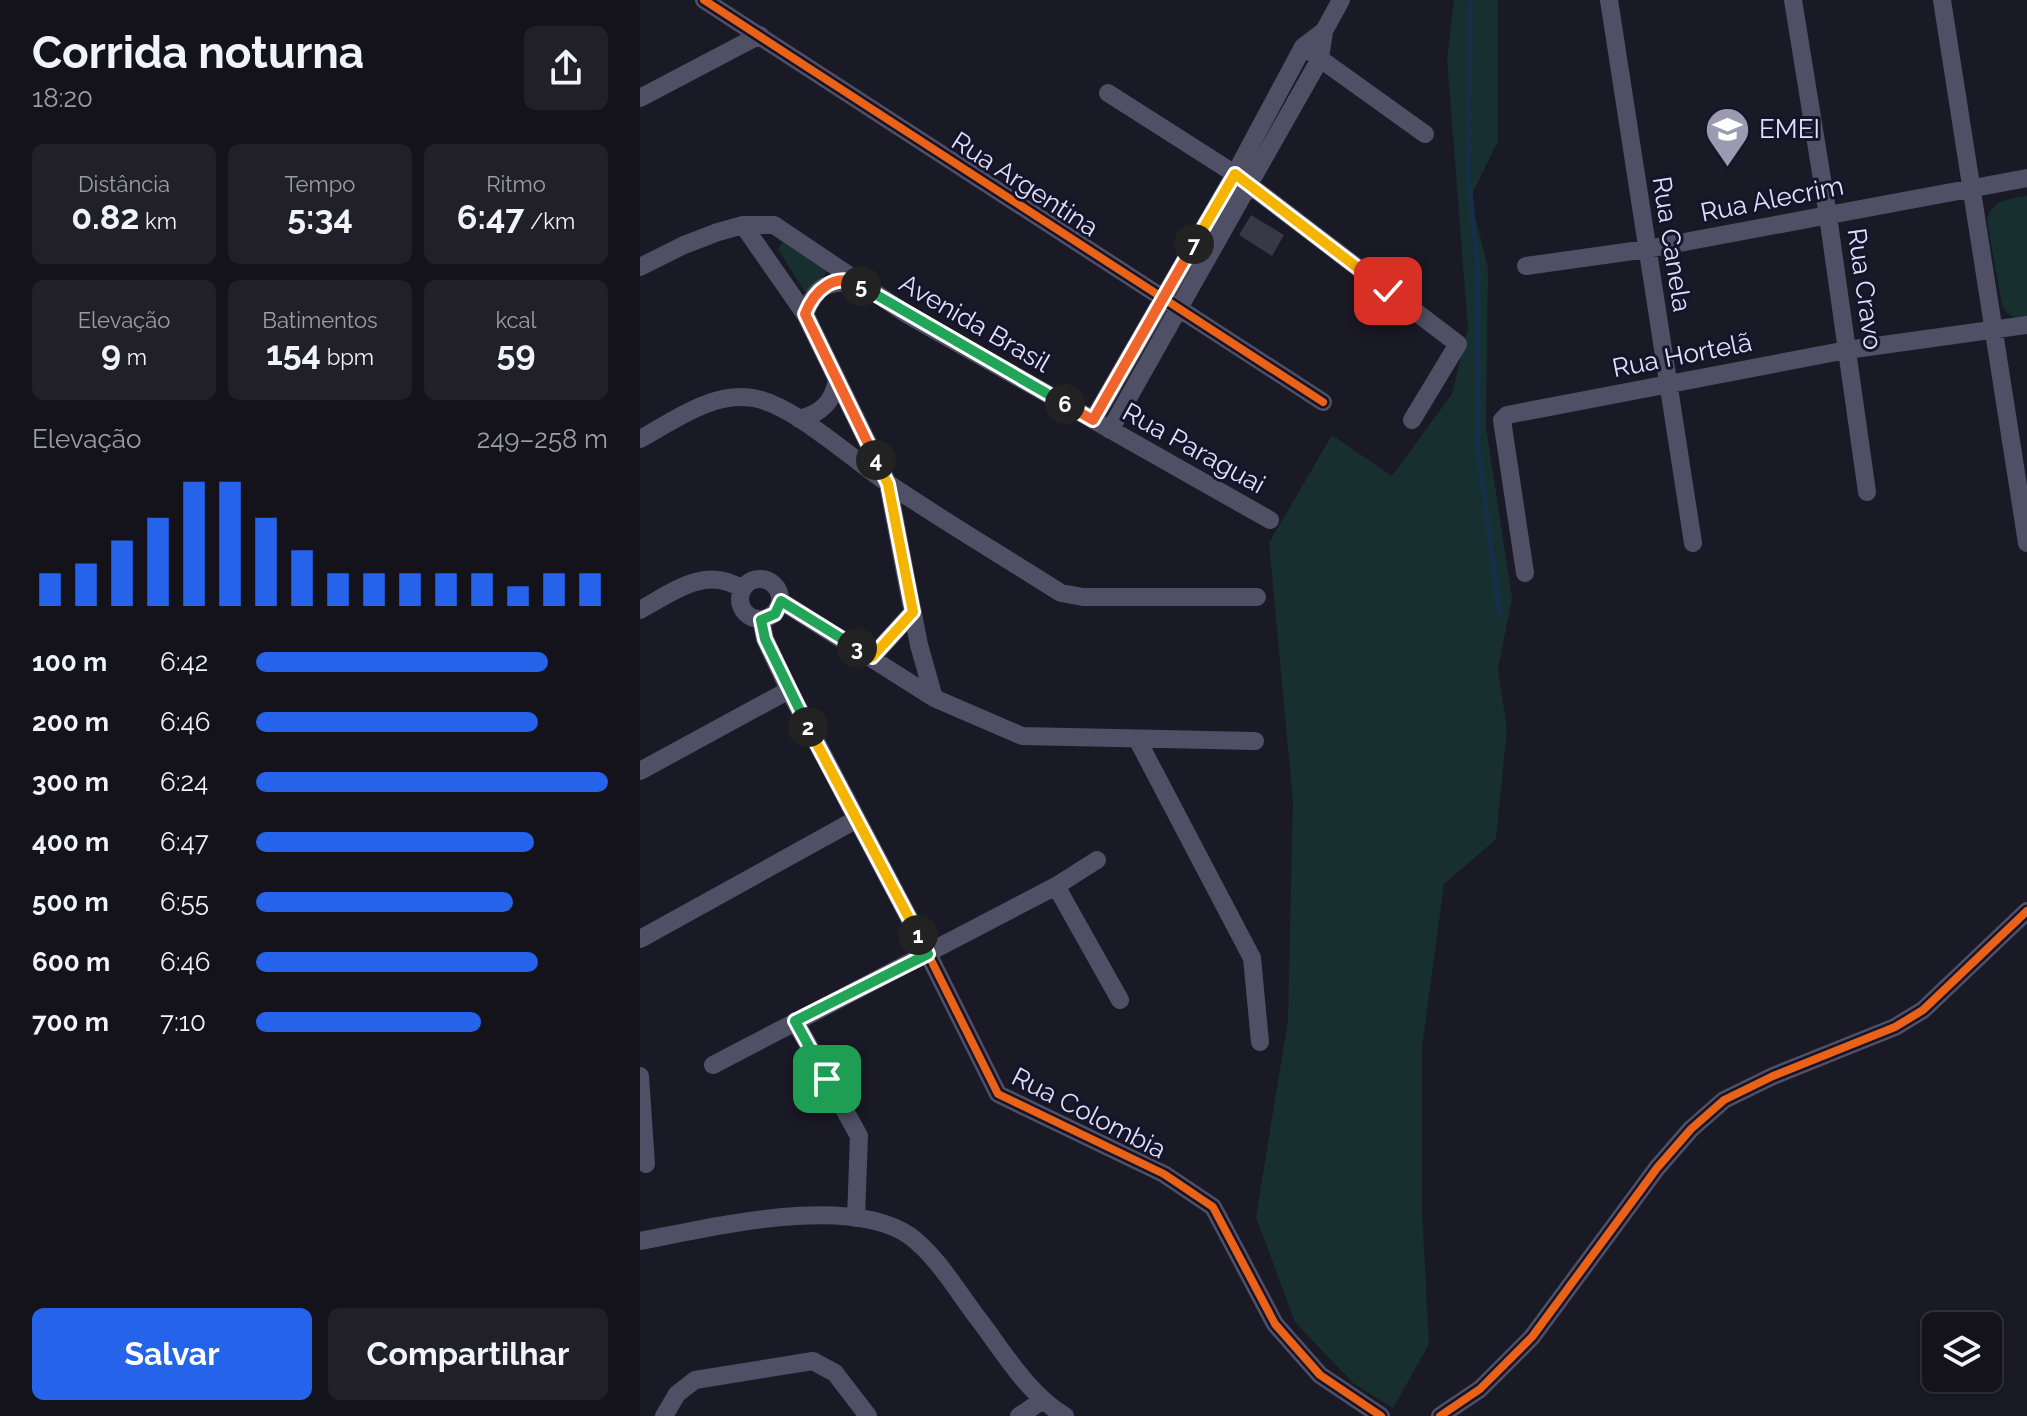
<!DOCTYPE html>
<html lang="pt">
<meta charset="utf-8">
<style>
body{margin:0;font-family:Raleway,sans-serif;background:#212029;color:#f1f3f6;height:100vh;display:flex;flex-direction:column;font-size:30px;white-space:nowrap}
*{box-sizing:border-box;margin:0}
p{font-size:26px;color:#9d9ea3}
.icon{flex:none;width:44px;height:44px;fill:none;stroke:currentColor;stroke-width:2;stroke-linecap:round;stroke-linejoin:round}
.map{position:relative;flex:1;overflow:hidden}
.details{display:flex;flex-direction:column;background:#14131c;width:640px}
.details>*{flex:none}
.buttons{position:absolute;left:1282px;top:1312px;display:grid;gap:16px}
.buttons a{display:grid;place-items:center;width:80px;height:80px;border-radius:12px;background:#14131c;box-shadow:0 2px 6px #0004,0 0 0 2px #33323b;font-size:40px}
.pin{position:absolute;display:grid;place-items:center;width:68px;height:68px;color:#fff;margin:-34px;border-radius:16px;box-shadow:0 4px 12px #0006}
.km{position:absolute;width:40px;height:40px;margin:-20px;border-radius:50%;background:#222;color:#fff;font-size:22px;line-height:40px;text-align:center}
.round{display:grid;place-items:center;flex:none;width:84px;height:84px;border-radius:12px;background:#212029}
.headline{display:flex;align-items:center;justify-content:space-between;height:136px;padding:0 32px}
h1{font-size:44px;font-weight:700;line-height:60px}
.metrics{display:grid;grid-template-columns:repeat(3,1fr);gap:12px;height:136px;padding:8px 32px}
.metrics div{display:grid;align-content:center;border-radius:12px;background:#212029;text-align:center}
.metrics b{font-size:34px;font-weight:700}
.metrics small{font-size:22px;font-weight:400}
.metrics p{font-size:22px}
.chart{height:224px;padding:16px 32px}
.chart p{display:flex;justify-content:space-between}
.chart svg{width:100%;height:144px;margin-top:8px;stroke:#2563eb;stroke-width:6}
.primary-button{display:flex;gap:16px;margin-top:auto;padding:16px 32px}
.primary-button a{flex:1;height:92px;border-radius:12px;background:#2563eb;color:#fff;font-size:32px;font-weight:700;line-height:92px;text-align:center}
.primary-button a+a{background:#212029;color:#f1f3f6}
ul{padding:0 32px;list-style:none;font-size:26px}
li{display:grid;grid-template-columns:128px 96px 1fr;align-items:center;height:60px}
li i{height:20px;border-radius:10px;background:#2563eb}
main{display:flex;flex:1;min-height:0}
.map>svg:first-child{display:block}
.green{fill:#17302f}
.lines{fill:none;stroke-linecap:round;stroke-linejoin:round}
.stream{stroke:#152e4a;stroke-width:5}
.building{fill:#393847}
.minor{stroke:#4f5065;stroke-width:18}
.cycleway-casing{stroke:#15142b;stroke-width:13}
.cycleway{stroke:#ea6118;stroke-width:8}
.split-1-casing{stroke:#fff;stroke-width:16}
.split-2-casing{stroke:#fff;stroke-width:16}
.split-3-casing{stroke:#fff;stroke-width:16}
.split-4-casing{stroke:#fff;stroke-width:16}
.split-5-casing{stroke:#fff;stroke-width:16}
.split-6-casing{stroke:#fff;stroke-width:16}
.split-7-casing{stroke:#fff;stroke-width:16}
.split-8-casing{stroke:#fff;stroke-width:16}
.split-1{stroke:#22a559;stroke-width:10}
.split-2{stroke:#f5b400;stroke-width:10}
.split-3{stroke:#22a559;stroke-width:10}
.split-4{stroke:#f5b400;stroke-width:10}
.split-5{stroke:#f0652b;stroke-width:10}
.split-6{stroke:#22a559;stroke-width:10}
.split-7{stroke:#f0652b;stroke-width:10}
.split-8{stroke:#f5b400;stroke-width:10}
.labels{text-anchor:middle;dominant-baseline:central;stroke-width:6;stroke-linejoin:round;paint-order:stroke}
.poi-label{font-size:26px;fill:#e1e0fc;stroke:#15142b;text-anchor:start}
.street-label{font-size:26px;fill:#e1e0fc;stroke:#15142b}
</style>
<main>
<section class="details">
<div class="headline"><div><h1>Corrida noturna</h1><p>18:20</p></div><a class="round"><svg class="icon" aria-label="share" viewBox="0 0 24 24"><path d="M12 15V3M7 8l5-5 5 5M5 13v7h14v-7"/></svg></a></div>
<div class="metrics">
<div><p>Distância</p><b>0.82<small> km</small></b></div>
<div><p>Tempo</p><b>5:34</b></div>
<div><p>Ritmo</p><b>6:47<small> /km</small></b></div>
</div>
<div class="metrics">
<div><p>Elevação</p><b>9<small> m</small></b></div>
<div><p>Batimentos</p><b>154<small> bpm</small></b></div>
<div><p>kcal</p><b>59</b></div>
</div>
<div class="chart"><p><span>Elevação</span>249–258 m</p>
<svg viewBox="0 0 160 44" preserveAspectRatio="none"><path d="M5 44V34M15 44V31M25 44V24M35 44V17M45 44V6M55 44V6M65 44V17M75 44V27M85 44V34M95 44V34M105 44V34M115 44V34M125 44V34M135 44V38M145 44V34M155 44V34"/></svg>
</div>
<ul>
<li><b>100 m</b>6:42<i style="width:83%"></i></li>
<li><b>200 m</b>6:46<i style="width:80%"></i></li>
<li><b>300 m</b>6:24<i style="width:100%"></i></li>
<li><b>400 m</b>6:47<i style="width:79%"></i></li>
<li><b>500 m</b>6:55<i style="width:73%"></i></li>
<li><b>600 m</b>6:46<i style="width:80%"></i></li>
<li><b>700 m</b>7:10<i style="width:64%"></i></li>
</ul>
<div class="primary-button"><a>Salvar</a><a>Compartilhar</a></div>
</section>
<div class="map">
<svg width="1387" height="1416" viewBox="0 0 1387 1416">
<rect width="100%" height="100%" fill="#1a1926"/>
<!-- green -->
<path class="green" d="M 814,0 L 858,0 L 858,141 L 830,198 L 848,268 L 846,427 L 872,598 L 858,669 L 867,729 L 856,839 L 804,884 L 782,1047 L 782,1210 L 789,1344 L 753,1408 L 713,1383 L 655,1322 L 616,1217 L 648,1020 L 653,801 L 629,543 L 692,435 L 752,476 L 812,394 L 828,328 L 807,59 Z
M 1387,196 L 1387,317 C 1375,319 1366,316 1362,304 L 1347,221 C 1351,200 1368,199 1387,196 Z
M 144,241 L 185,267 L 186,274 L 169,292 L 164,291 L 138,249 Z"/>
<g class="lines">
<!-- stream -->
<path class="stream" d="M 830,0 L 829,179 L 838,275 L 838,448 L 860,615"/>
</g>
<!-- building -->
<path class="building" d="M 611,215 L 644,235 L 632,256 L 599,235 Z"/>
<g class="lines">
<!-- minor -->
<path class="minor" d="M 64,0 L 683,402
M 969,0 L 1053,543
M 1153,0 L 1188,216 L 1227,492
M 1302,0 L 1387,543
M 672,53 L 785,134
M 468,93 L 595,174 L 818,344 L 772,420
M 0,98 L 120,35
M 103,225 L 165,314 L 248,484 L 279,645 L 294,698
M 886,266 L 1007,249 L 1387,178
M 0,267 L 44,245 L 78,232 L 103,225 L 134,225 L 268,315 L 630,520
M 165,314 C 176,286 185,282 214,282
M 159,419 C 181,414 193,402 197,380
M 453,420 L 595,174 L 663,47 L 684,31
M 470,430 L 680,59 L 684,31 L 701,0
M 0,439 C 33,421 73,391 113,398 C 152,404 211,458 246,482 C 303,521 363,556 421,593 L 443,597 L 617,597
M 885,573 L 862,420 L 867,415 L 1207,350 L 1387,325
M100 599a20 20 0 1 1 40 0a20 20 0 1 1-40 0Z
M 141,601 L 294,698 L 382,736 L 615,741
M 0,610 C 33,592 66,565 102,589
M 121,620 L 125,639 L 149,690 L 288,954 L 358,1094 L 524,1174 L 573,1207 L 635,1324 L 680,1375 L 741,1416
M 232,657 L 273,612
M 497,739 L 612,958 L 620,1042
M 0,771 L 149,690
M 416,886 L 480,1000
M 0,939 L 217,819
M 155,1021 L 219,1136 L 216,1218
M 73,1065 L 416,886 L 457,860
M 0,1076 L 6,1164
M 0,1241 C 70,1228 208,1193 270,1236 C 298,1257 319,1294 340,1321 C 365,1354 389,1395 425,1416
M 24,1416 L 37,1394 L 55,1380 L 173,1361 L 195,1373 L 228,1416
M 379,1416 L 403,1400
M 800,1416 L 840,1389 L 892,1337 L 1017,1168 L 1051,1129 L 1084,1100 L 1133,1076 L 1255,1027 L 1283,1010 L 1387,911"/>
<defs>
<path id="cycleway" d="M 64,0 L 683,402
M 121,620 L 125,639 L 149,690 L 288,954 L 358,1094 L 524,1174 L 573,1207 L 635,1324 L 680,1375 L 741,1416
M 800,1416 L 840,1389 L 892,1337 L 1017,1168 L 1051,1129 L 1084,1100 L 1133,1076 L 1255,1027 L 1283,1010 L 1387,911"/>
</defs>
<!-- cycleway casing -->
<use href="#cycleway" class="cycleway-casing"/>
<!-- cycleway -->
<use href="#cycleway" class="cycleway"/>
</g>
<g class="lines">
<defs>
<path id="split-1" d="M 187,1079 L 155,1021 L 288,954 L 278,935"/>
<path id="split-2" d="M 168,727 L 278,935"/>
<path id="split-3" d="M 168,727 L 125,639 L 121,620 L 135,614 L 141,601 L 217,648"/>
<path id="split-4" d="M 217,648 L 232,657 L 273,612 L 248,484 L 236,460"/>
<path id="split-5" d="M 221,286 C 195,270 174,291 165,314 L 236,460"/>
<path id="split-6" d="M 221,286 L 425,404"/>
<path id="split-7" d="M 425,404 L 453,420 L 554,244"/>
<path id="split-8" d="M 554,244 L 595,174 L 748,291"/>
</defs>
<!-- split-1 casing -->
<use href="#split-1" class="split-1-casing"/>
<!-- split-2 casing -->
<use href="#split-2" class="split-2-casing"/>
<!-- split-3 casing -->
<use href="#split-3" class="split-3-casing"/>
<!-- split-4 casing -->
<use href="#split-4" class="split-4-casing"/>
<!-- split-5 casing -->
<use href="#split-5" class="split-5-casing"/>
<!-- split-6 casing -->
<use href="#split-6" class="split-6-casing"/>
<!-- split-7 casing -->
<use href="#split-7" class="split-7-casing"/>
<!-- split-8 casing -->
<use href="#split-8" class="split-8-casing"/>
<!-- split-1 -->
<use href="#split-1" class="split-1"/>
<!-- split-2 -->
<use href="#split-2" class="split-2"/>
<!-- split-3 -->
<use href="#split-3" class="split-3"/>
<!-- split-4 -->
<use href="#split-4" class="split-4"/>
<!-- split-5 -->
<use href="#split-5" class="split-5"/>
<!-- split-6 -->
<use href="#split-6" class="split-6"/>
<!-- split-7 -->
<use href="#split-7" class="split-7"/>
<!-- split-8 -->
<use href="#split-8" class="split-8"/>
</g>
<!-- icons -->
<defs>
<symbol id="school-pin" viewBox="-11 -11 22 30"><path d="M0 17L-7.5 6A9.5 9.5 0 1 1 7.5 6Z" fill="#9b9ab1" stroke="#15142b"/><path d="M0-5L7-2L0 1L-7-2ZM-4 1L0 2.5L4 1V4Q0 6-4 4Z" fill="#fff"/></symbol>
</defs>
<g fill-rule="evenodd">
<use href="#school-pin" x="1062" y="104" width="51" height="69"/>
</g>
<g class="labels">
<!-- poi labels -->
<g class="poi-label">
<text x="1119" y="129">EMEI</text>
</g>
<!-- street labels -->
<g class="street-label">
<text transform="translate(385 184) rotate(33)">Rua Argentina</text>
<text transform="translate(1132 199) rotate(-11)">Rua Alecrim</text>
<text transform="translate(1032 244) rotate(81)">Rua Canela</text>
<text transform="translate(1225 289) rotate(82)">Rua Cravo</text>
<text transform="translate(335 323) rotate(30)">Avenida Brasil</text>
<text transform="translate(1042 355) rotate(-11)">Rua Hortelã</text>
<text transform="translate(554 448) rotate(29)">Rua Paraguai</text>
<text transform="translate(449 1113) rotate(27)">Rua Colombia</text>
</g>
</g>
</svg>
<div class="buttons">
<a><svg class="icon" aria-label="layers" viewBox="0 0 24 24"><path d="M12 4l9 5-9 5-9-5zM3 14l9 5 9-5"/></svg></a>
</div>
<div class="pin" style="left:187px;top:1079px;background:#1e9e55"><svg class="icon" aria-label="arrive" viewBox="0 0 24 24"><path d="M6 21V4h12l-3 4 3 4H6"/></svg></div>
<div class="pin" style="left:748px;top:291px;background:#d93025"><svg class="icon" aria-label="check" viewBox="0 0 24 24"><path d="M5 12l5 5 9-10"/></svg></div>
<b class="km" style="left:278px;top:935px">1</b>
<b class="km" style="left:168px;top:727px">2</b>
<b class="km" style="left:217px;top:648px">3</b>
<b class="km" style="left:236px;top:460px">4</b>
<b class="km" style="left:221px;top:286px">5</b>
<b class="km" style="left:425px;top:404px">6</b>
<b class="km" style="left:554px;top:244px">7</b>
</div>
</main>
